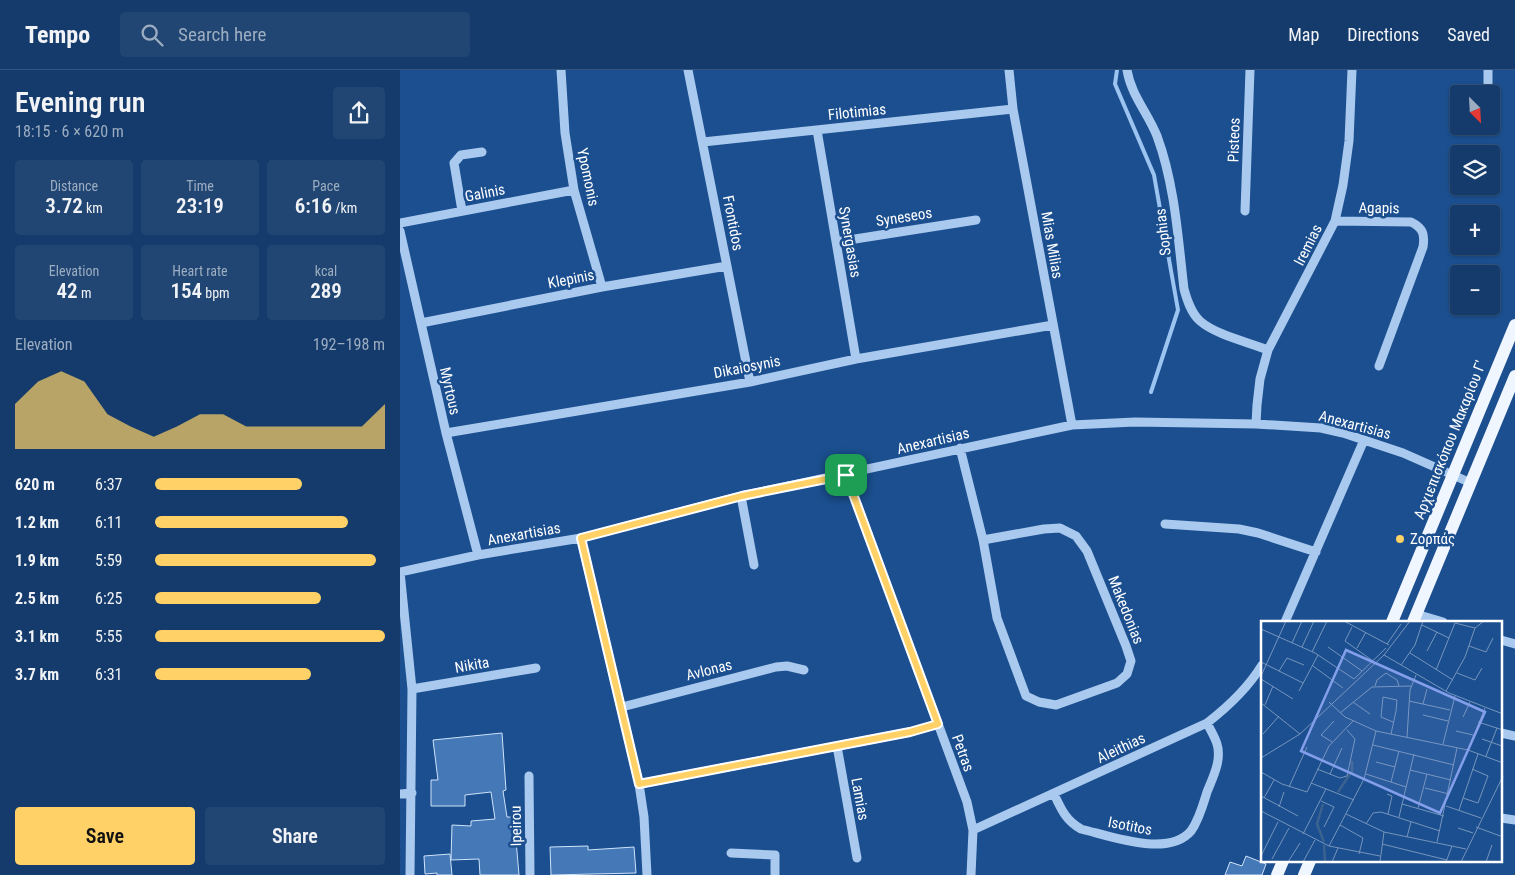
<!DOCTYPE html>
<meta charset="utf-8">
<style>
body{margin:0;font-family:"Roboto Condensed",sans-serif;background:#214673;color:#f1f3f6;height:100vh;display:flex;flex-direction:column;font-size:19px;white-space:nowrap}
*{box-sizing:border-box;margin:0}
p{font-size:16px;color:#9dadc1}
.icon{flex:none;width:28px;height:28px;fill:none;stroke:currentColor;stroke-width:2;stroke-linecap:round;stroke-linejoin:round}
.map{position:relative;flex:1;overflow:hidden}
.side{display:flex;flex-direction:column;background:#143b6b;width:400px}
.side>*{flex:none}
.needle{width:32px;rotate:156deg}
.buttons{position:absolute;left:1050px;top:15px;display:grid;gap:10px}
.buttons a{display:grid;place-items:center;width:50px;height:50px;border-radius:5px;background:#143b6b;box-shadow:0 1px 4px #0004,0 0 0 1px #33557e;font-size:25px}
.pin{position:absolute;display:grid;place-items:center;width:42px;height:42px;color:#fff;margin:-21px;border-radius:10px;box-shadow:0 2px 8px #0006}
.round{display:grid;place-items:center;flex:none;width:52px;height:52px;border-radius:5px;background:#214673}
.overview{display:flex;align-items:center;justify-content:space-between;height:85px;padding:0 15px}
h1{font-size:28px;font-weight:600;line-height:38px}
.figures{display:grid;grid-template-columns:repeat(3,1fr);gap:8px;height:85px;padding:5px 15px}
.figures div{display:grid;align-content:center;border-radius:5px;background:#214673;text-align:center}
.figures b{font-size:21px;font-weight:600}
.figures small{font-size:14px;font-weight:400}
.figures p{font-size:14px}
.chart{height:140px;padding:10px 15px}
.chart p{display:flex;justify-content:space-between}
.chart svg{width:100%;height:90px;margin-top:5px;fill:#ffd166;opacity:.7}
.primary-button{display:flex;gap:10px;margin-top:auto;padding:10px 15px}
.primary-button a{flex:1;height:58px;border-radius:5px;background:#ffd166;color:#111;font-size:20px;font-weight:600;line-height:58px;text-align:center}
.primary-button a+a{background:#214673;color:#f1f3f6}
ul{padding:0 15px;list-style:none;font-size:16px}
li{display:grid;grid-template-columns:80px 60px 1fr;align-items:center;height:38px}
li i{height:12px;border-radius:6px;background:#ffd166}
header{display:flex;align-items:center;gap:30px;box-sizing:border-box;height:70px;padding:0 25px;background:#143b6b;border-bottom:1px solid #33557e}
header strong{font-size:24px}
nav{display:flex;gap:28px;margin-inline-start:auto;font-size:18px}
.search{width:350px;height:45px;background:#214673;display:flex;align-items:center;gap:12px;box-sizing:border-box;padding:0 18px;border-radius:5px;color:#9dadc1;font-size:19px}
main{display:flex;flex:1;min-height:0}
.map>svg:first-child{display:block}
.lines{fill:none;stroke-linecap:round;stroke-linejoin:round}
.stream{stroke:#9cc4f0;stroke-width:4}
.building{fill:#4478b7;stroke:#cfe3fa}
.minor{stroke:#a9c9ee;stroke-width:9}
.major{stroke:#f0f6ff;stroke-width:12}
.route-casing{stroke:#fff;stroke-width:10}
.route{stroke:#ffd166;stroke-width:6}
.poi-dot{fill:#ffd166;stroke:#1b4f8f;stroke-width:2}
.labels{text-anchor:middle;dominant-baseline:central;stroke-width:5;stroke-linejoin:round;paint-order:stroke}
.street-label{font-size:15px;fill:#fff;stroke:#1b4f8f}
.poi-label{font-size:15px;fill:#fff;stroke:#1b4f8f;text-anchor:start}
.inset-river{fill:none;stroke:#3c6290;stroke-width:2.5}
.inset-road{fill:none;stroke:#7695bc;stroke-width:1}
.view{fill:#839eea;fill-opacity:0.15;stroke:#839eea;stroke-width:2.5}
.inset-edge{fill:none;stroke:#fff;stroke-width:2.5}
</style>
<header>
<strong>Tempo</strong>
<div class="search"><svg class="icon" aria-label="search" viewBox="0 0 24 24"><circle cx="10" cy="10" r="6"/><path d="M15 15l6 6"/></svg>Search here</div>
<nav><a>Map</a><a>Directions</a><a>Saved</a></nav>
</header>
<main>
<section class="side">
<div class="overview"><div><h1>Evening run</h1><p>18:15 · 6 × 620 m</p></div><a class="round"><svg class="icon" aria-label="share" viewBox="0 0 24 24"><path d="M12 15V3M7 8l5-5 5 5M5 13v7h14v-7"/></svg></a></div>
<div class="figures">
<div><p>Distance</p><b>3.72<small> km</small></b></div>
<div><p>Time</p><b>23:19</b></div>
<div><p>Pace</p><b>6:16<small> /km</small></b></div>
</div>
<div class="figures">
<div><p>Elevation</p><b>42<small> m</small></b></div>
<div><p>Heart rate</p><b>154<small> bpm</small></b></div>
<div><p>kcal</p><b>289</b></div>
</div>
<div class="chart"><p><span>Elevation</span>192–198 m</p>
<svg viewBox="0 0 160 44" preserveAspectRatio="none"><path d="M0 44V22L10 11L20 6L30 11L40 27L50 33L60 38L70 33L80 27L90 27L100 33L110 33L120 33L130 33L140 33L150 33L160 22V44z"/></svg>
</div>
<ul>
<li><b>620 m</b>6:37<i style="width:64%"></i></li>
<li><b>1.2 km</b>6:11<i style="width:84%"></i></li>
<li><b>1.9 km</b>5:59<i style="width:96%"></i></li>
<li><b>2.5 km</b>6:25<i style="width:72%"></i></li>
<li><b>3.1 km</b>5:55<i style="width:100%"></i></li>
<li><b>3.7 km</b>6:31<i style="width:68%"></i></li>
</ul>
<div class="primary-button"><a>Save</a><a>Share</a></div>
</section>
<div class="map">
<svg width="1115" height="805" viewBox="0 0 1115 805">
<rect width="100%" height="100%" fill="#1b4f8f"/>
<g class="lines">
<!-- stream -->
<path class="stream" d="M 717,0 L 715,14 L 754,105 L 778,240 L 751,322"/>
</g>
<!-- building -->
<path class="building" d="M 102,663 L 106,720 L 103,721 L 107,747 L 114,747 L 119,805 L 80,805 L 79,789 L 51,790 L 52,755 L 71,756 L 71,751 L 95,749 L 91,722 L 65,725 L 65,736 L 31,736 L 31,710 L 38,710 L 33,670 Z
M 188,776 L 188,780 L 234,777 L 236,803 L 151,805 L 150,777 Z
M 50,784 L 52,805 L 37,805 L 37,803 L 25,804 L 24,786 Z
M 846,786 L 866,794 L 862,805 L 825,805 L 830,792 L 842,796 Z"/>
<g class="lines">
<!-- minor -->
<path class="minor" d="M 161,0 L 165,63 L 174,120 L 202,217
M 288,0 L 350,312
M 609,0 L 613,39 L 672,355
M 727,0 C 731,25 748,43 757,66 C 775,115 778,168 784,219 C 787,230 791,243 800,251 C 816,265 848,272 868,280
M 1088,24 L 1088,0
M 417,60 L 456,289
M 303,72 L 613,39
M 62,141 L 54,93 L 61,85 L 82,82
M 845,141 L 850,0
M 935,151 L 1011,152 C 1023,158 1025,164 1023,177 L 979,296
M 0,153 L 174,120
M 0,161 L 46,363 L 78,485
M 436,172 L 576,150
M 21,253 L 202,217 L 327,196
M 856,354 L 857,335 L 860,309 L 868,280 L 935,151 L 943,115 L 949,71 L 952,0
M 46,363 L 350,312 L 456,289 L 653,255
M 560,378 L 583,470 L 597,548 L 626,626 L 639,632 L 656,635 L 717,613 L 727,604 L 731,591 L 726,576 L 687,481 L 676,466 L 660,458 L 644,459 L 583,470
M 446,405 L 567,732 L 573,760 L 571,805
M 341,426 L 354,495
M 765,454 L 839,459 L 858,463 L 916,482
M 181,468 L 239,714 L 244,747 L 247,805
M 0,502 L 78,485 L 181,468 L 341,426 L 672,355 L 735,352 L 856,354 L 921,358 L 943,363 L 1003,383 L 1071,413
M 0,502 L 12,619 L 10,805
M 1016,544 L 1043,552
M 885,552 L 964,370
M 1101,570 L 1115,574
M 12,619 L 136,598
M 222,637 L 376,597 L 387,596 L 404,600
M 1101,663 L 1115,666
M 437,676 L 457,788
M 129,706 L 130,805
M 239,714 L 510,662 L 538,654
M 0,724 L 12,723
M 654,724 C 661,739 666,751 681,759 C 710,766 768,788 791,761 C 799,750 803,735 807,722 C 813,707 822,690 817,674 C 815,667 810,659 807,653
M 1101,748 L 1115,750
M 573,760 L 807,653 C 829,636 848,618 862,595
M 331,783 L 375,785 L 375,805"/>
<!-- major -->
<path class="major" d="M 992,552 L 1115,255
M 1013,552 L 1115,306
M 877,805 L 883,791
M 904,805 L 910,791"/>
</g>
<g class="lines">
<defs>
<path id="route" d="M 446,405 L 538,654 L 510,662 L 239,714 L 181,468 L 342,426 Z"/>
</defs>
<!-- route casing -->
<use href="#route" class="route-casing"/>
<!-- route -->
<use href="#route" class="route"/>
</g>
<!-- markers -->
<circle class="poi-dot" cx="1000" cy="469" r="5"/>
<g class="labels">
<!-- street labels -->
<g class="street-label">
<text transform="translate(457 42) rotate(-6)">Filotimias</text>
<text transform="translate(834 70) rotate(-88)">Pisteos</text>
<text transform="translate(188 107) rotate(78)">Ypomonis</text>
<text transform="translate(85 123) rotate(-11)">Galinis</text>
<text transform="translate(979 138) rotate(1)">Agapis</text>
<text transform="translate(504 147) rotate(-9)">Syneseos</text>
<text transform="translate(333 153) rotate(79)">Frontidos</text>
<text transform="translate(763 162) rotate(-97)">Sophias</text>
<text transform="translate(450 172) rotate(80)">Synergasias</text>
<text transform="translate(652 175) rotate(80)">Mias Milias</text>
<text transform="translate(908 175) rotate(-63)">Iremias</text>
<text transform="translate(171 209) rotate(-11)">Klepinis</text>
<text transform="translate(347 297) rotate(-11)">Dikaiosynis</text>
<text transform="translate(50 321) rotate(77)">Myrtous</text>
<text transform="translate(955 355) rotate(15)">Anexartisias</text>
<text transform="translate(1050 370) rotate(-68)">Αρχιεπισκόπου Μακαρίου Γ'</text>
<text transform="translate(533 371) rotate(-13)">Anexartisias</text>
<text transform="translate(124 464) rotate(-10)">Anexartisias</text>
<text transform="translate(726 540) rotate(68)">Makedonias</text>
<text transform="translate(72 595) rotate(-10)">Nikita</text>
<text transform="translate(309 600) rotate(-14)">Avlonas</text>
<text transform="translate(721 678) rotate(-25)">Aleithias</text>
<text transform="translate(563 683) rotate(70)">Petras</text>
<text transform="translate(460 729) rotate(80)">Lamias</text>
<text transform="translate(116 756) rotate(-91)">Ipeirou</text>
<text transform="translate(730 756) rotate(11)">Isotitos</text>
</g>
<!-- poi labels -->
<g class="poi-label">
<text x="1010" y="469">Ζορπάς</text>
</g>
</g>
<!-- overview -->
<g transform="translate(861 551)">
<rect width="241" height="241" fill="#1b4f8f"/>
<path class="inset-river" d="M 77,171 L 91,150 L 91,140M 62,183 L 56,203 L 63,221M 63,224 L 64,241"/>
<path class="inset-road" d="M 83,0 L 128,24M 161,4 L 188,17M 91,6 L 84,20 L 112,40M 0,8 L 54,32 L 93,58M 31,22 L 41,0M 126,23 L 140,3M 208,25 L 225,31 L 232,17M 41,26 L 53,0M 67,26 L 101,50M 96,27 L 105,11M 166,30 L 176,11M 51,31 L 66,0M 149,32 L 192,59M 123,34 L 188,72 L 242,93M 0,41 L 42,62M 140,44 L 154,24 L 162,0M 52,45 L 82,67M 175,49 L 194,2 L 214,7M 18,50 L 26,37 L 43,44M 196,52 L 214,59 L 221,47M 0,55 L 25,0M 0,58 L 32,78M 93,58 L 125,27M 114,65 L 116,59 L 125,52 L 136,59 L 138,65M 38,70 L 57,34M 185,70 L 204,36 L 214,7 L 223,0M 148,80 L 189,89M 68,81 L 84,96 L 115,110 L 207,129 L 242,142M 92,81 L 109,93M 0,82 L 39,113M 162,83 L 166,68M 4,84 L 12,65M 79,92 L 111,66 L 150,65M 162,94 L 187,100M 202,96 L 209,81M 217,101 L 242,109M 195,110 L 212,114M 2,113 L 18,95M 130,113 L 135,90 L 136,79 L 122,76 L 120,96 L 132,101M 146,116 L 149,69 L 155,54M 221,118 L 241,125M 71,121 L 60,114 L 73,100M 182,123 L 194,75M 112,124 L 193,144M 207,129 L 224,87M 225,135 L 236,107M 0,137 L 39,113 L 123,34 L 149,0M 115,141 L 134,146M 56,148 L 79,157 L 86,155 L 94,118 L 86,109M 149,149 L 190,159M 0,151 L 21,163 L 46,171 L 68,125 L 92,100M 69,153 L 81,127M 105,153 L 145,166M 130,161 L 138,130M 50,162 L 93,179M 28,166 L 46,126M 164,167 L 188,173M 126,173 L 131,175 L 127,193M 0,175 L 37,195M 3,177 L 13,159M 202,177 L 217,182 L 227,155 L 211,148M 60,180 L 73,186 L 63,206M 141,183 L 183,195M 185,185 L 220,197M 18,186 L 23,171M 157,187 L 166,153M 198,189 L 217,133M 0,190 L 68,225 L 119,235M 85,193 L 123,211 L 205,228M 138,196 L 153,133M 105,203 L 112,192 L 120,191 L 179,210M 79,204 L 102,217 L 98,233M 215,206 L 242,216M 197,207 L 212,212M 42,213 L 65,168M 146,216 L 150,201M 176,221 L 196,127M 121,223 L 186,239M 68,225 L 103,158 L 115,110M 0,235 L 17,201M 11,238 L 28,207M 27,241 L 39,222M 42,241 L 54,219M 71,241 L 77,227M 119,241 L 123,211M 185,241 L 191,225M 200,241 L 242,155M 225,241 L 231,224"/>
<path class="view" d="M 85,29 L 224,91 L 179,192 L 40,130 Z"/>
<rect width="241" height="241" class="inset-edge"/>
</g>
</svg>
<div class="buttons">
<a><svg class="needle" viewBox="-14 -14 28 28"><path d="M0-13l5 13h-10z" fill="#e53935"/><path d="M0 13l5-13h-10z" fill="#9dadc1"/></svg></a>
<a><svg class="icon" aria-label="layers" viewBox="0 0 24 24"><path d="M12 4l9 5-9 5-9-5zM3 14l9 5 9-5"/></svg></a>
<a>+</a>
<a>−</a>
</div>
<div class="pin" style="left:446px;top:405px;background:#1e9e55"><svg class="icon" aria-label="arrive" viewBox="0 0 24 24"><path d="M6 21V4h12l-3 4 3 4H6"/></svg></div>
</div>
</main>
